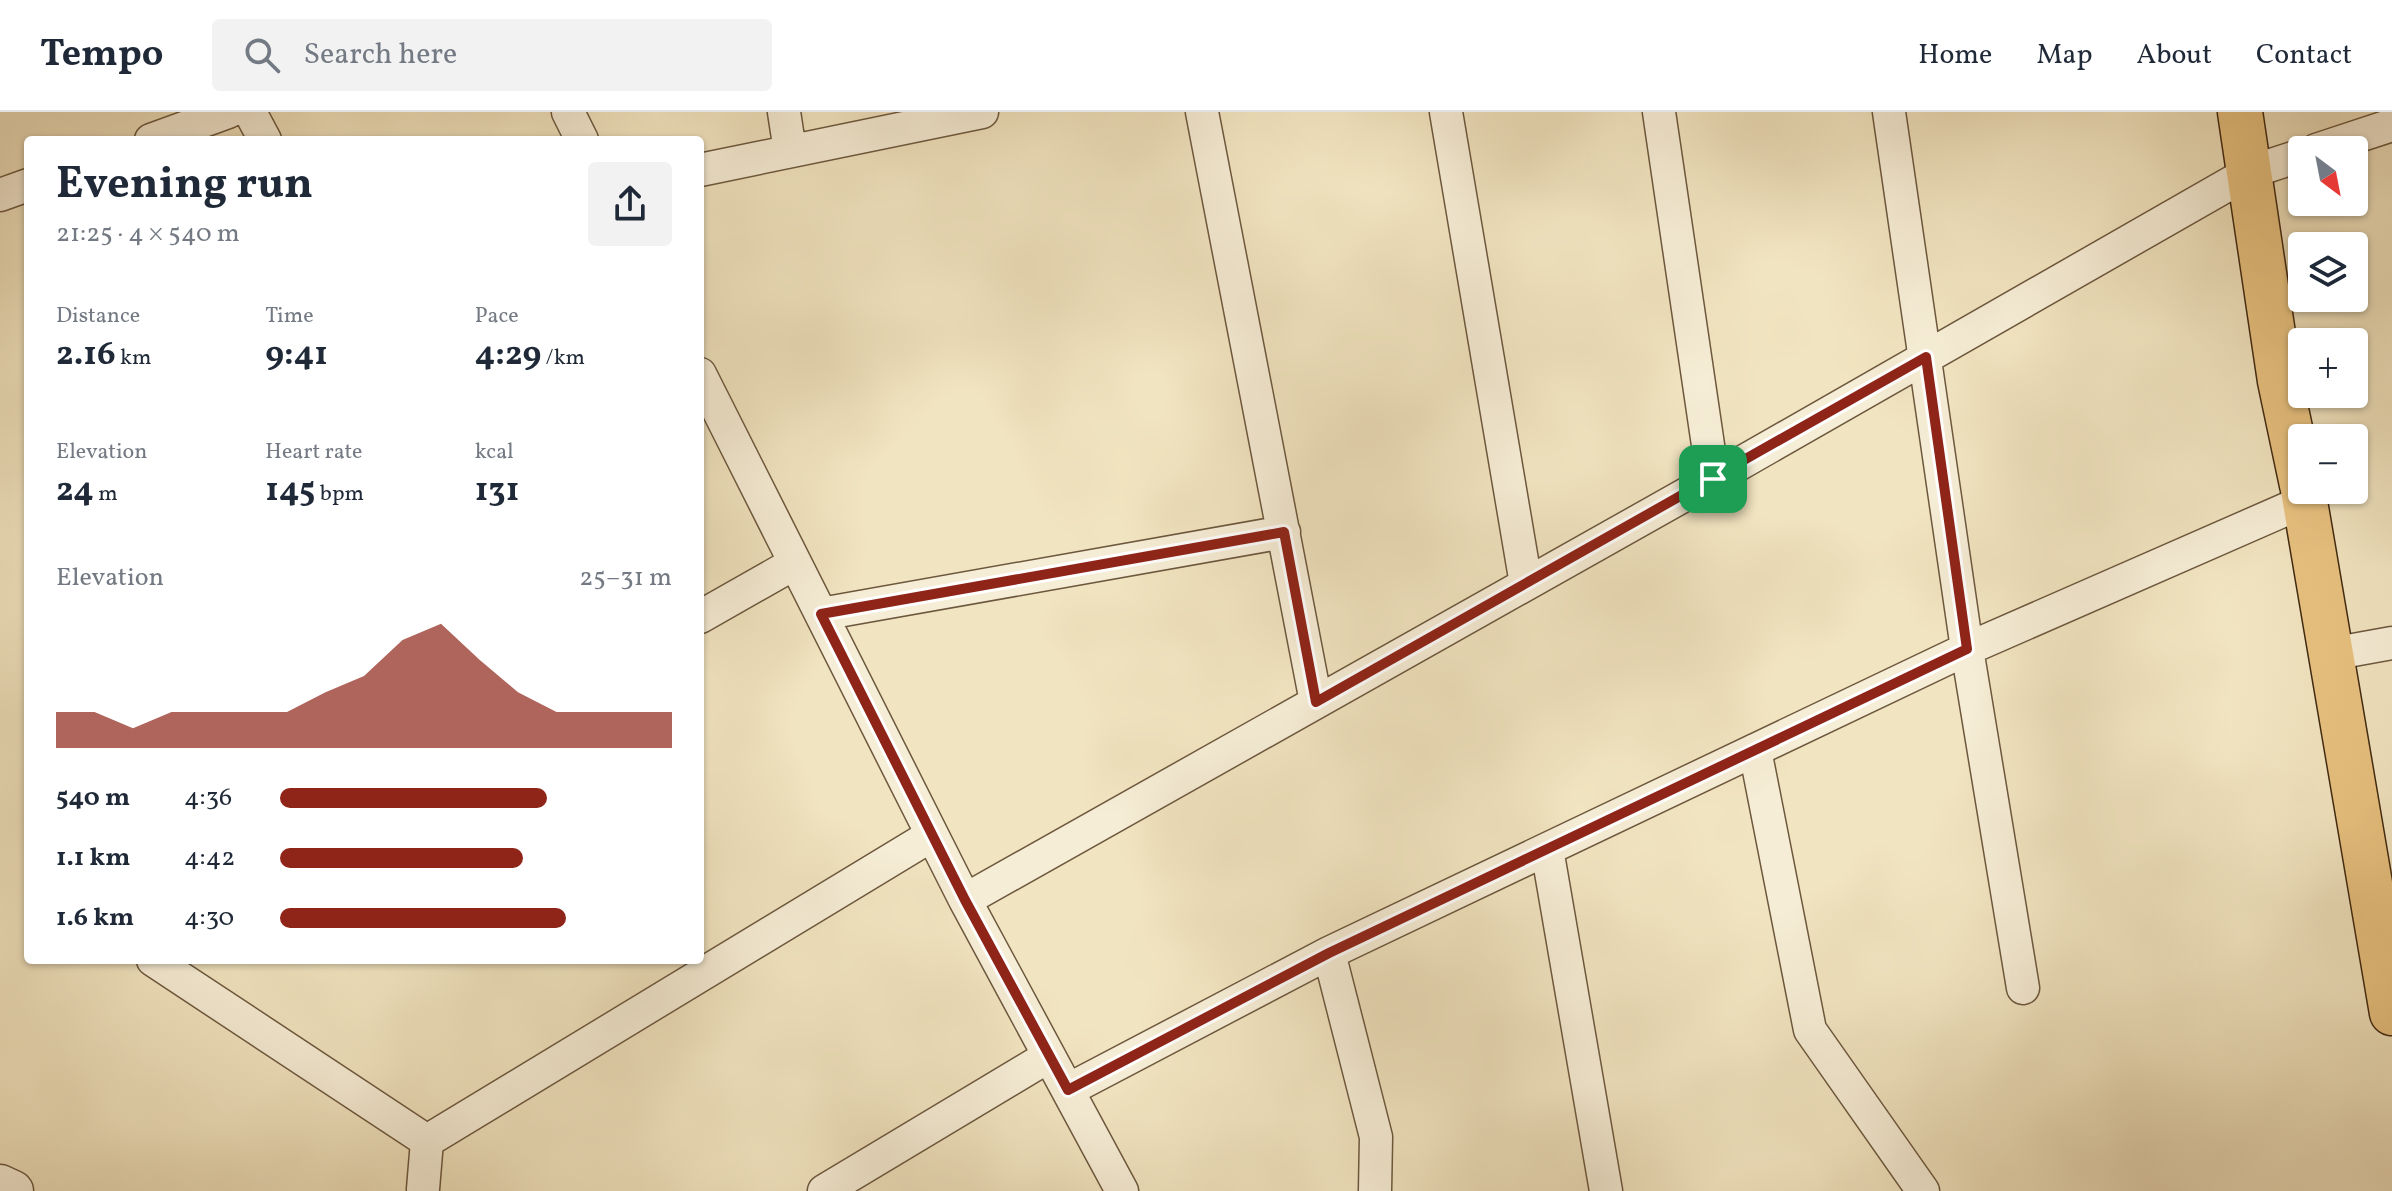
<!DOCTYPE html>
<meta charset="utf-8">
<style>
body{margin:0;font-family:Vollkorn,serif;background:#f2f2f3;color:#1f2937;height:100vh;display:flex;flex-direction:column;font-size:30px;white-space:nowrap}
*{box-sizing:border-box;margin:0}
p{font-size:26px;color:#747a83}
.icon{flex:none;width:44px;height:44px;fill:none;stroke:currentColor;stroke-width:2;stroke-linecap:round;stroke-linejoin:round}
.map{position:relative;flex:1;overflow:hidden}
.details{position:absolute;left:24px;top:24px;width:680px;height:828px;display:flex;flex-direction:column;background:#fff;border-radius:8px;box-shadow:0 2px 6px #0004}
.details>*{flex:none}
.needle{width:52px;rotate:148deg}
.fabs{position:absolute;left:2288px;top:24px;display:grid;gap:16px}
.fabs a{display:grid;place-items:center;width:80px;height:80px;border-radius:8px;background:#fff;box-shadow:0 2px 6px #0004;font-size:40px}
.pin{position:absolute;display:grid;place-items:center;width:68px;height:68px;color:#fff;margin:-34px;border-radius:16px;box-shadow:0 4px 12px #0006}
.round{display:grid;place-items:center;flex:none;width:84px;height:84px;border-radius:8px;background:#f2f2f3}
.summary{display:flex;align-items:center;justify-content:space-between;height:136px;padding:0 32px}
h1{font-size:44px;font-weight:700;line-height:60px}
.figures{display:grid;grid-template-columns:repeat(3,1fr);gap:12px;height:136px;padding:8px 32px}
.figures div{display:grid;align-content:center}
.figures b{font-size:34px;font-weight:700}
.figures small{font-size:22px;font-weight:400}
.figures p{font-size:22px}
.chart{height:224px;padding:16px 32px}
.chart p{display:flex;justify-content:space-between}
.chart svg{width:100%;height:144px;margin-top:8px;fill:#8f2418;opacity:.7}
ul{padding:0 32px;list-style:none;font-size:26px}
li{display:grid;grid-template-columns:128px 96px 1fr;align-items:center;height:60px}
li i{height:20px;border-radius:10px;background:#8f2418}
header{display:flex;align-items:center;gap:48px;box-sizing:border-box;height:112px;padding:0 40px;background:#fff;border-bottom:2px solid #e0e1e3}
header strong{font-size:38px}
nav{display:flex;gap:44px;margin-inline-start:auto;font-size:28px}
.search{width:560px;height:72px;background:#f2f2f3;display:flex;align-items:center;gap:20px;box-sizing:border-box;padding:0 28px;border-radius:8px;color:#747a83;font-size:30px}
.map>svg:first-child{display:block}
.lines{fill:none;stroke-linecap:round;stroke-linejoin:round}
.minor-casing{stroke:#6d583e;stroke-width:35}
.tertiary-casing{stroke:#6d583e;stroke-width:43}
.primary-casing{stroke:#412a12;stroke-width:47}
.minor{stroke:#f6edd6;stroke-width:32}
.tertiary{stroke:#f6edd6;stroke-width:40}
.primary{stroke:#e8c280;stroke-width:44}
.route-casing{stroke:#fff;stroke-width:16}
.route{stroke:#8f2418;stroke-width:10}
</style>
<header>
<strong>Tempo</strong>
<div class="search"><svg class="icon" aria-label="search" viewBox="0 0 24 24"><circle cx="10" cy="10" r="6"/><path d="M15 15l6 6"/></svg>Search here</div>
<nav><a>Home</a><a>Map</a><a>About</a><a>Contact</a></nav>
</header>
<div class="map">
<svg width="2392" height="1079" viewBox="0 0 2392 1079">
<rect width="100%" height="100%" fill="#f1e4c0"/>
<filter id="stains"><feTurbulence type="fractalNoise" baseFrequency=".0025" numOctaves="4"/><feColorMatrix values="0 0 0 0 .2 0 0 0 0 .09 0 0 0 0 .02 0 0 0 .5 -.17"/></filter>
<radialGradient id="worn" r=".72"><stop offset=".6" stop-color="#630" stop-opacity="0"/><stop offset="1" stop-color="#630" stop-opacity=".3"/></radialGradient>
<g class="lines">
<defs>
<path id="minor" d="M 250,0 L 265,28
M 568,0 L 582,28
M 784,0 L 790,39
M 1202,0 L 1316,590
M 1446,0 L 1526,472
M 1659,0 L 1713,367 L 2250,60 L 2302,43
M 1889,0 L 1967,537 L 2305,389
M 151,28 L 228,0
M 2316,38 L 2392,13
M 700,58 L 982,0
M 0,83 L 28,73
M 700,262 L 965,788 L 1122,1079
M 821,502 L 1284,420
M 700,505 L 795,451
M 2331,542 L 2392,531
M 1755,638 L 1810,918 L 1923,1079
M 1547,737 L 1606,1079
M 965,788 L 1713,367
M 1329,841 L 1376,1025 L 1375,1079
M 153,848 L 427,1029 L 423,1077
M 1068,978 L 1329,841 L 1967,537 L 2023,876
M 427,1029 L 932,723
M 824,1079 L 1049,944"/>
<path id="tertiary" d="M 0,1073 L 13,1079"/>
<path id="primary" d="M 2240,0 L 2280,269 L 2302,373
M 2303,378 L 2392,901"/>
</defs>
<!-- minor casing -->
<use href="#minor" class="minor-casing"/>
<!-- tertiary casing -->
<use href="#tertiary" class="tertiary-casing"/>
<!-- primary casing -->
<use href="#primary" class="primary-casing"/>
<!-- minor -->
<use href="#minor" class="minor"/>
<!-- tertiary -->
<use href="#tertiary" class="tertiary"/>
<!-- primary -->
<use href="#primary" class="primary"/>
</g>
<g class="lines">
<defs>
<path id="route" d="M 1926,245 L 1967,537 L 1329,841 L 1068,978 L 965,788 L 821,502 L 1284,420 L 1316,590 Z"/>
</defs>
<!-- route casing -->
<use href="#route" class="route-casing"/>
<!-- route -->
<use href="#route" class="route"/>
</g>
<rect width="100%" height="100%" filter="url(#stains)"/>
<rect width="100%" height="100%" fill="url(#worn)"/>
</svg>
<div class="fabs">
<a><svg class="needle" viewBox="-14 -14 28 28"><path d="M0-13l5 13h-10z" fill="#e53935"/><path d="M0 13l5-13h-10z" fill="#747a83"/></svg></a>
<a><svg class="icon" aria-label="layers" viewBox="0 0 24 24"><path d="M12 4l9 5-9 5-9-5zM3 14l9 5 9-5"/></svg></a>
<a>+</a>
<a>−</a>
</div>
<div class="pin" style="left:1713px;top:367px;background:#1e9e55"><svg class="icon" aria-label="arrive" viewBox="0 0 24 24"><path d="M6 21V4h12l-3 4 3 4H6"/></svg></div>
<section class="details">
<div class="summary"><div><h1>Evening run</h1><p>21:25 · 4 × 540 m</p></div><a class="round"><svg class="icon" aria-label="share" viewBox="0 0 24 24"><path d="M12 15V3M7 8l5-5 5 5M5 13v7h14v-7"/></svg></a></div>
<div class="figures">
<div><p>Distance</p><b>2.16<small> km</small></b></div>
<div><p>Time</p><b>9:41</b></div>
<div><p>Pace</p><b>4:29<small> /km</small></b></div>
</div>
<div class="figures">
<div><p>Elevation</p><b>24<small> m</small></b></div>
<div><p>Heart rate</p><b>145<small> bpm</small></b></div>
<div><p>kcal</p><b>131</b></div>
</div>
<div class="chart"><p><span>Elevation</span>25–31 m</p>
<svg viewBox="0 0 160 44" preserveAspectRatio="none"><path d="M0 44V33L10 33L20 38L30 33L40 33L50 33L60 33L70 27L80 22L90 11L100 6L110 17L120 27L130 33L140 33L150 33L160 33V44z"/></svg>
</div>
<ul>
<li><b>540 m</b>4:36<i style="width:68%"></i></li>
<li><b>1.1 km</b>4:42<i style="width:62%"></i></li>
<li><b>1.6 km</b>4:30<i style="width:73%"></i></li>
</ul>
</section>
</div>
